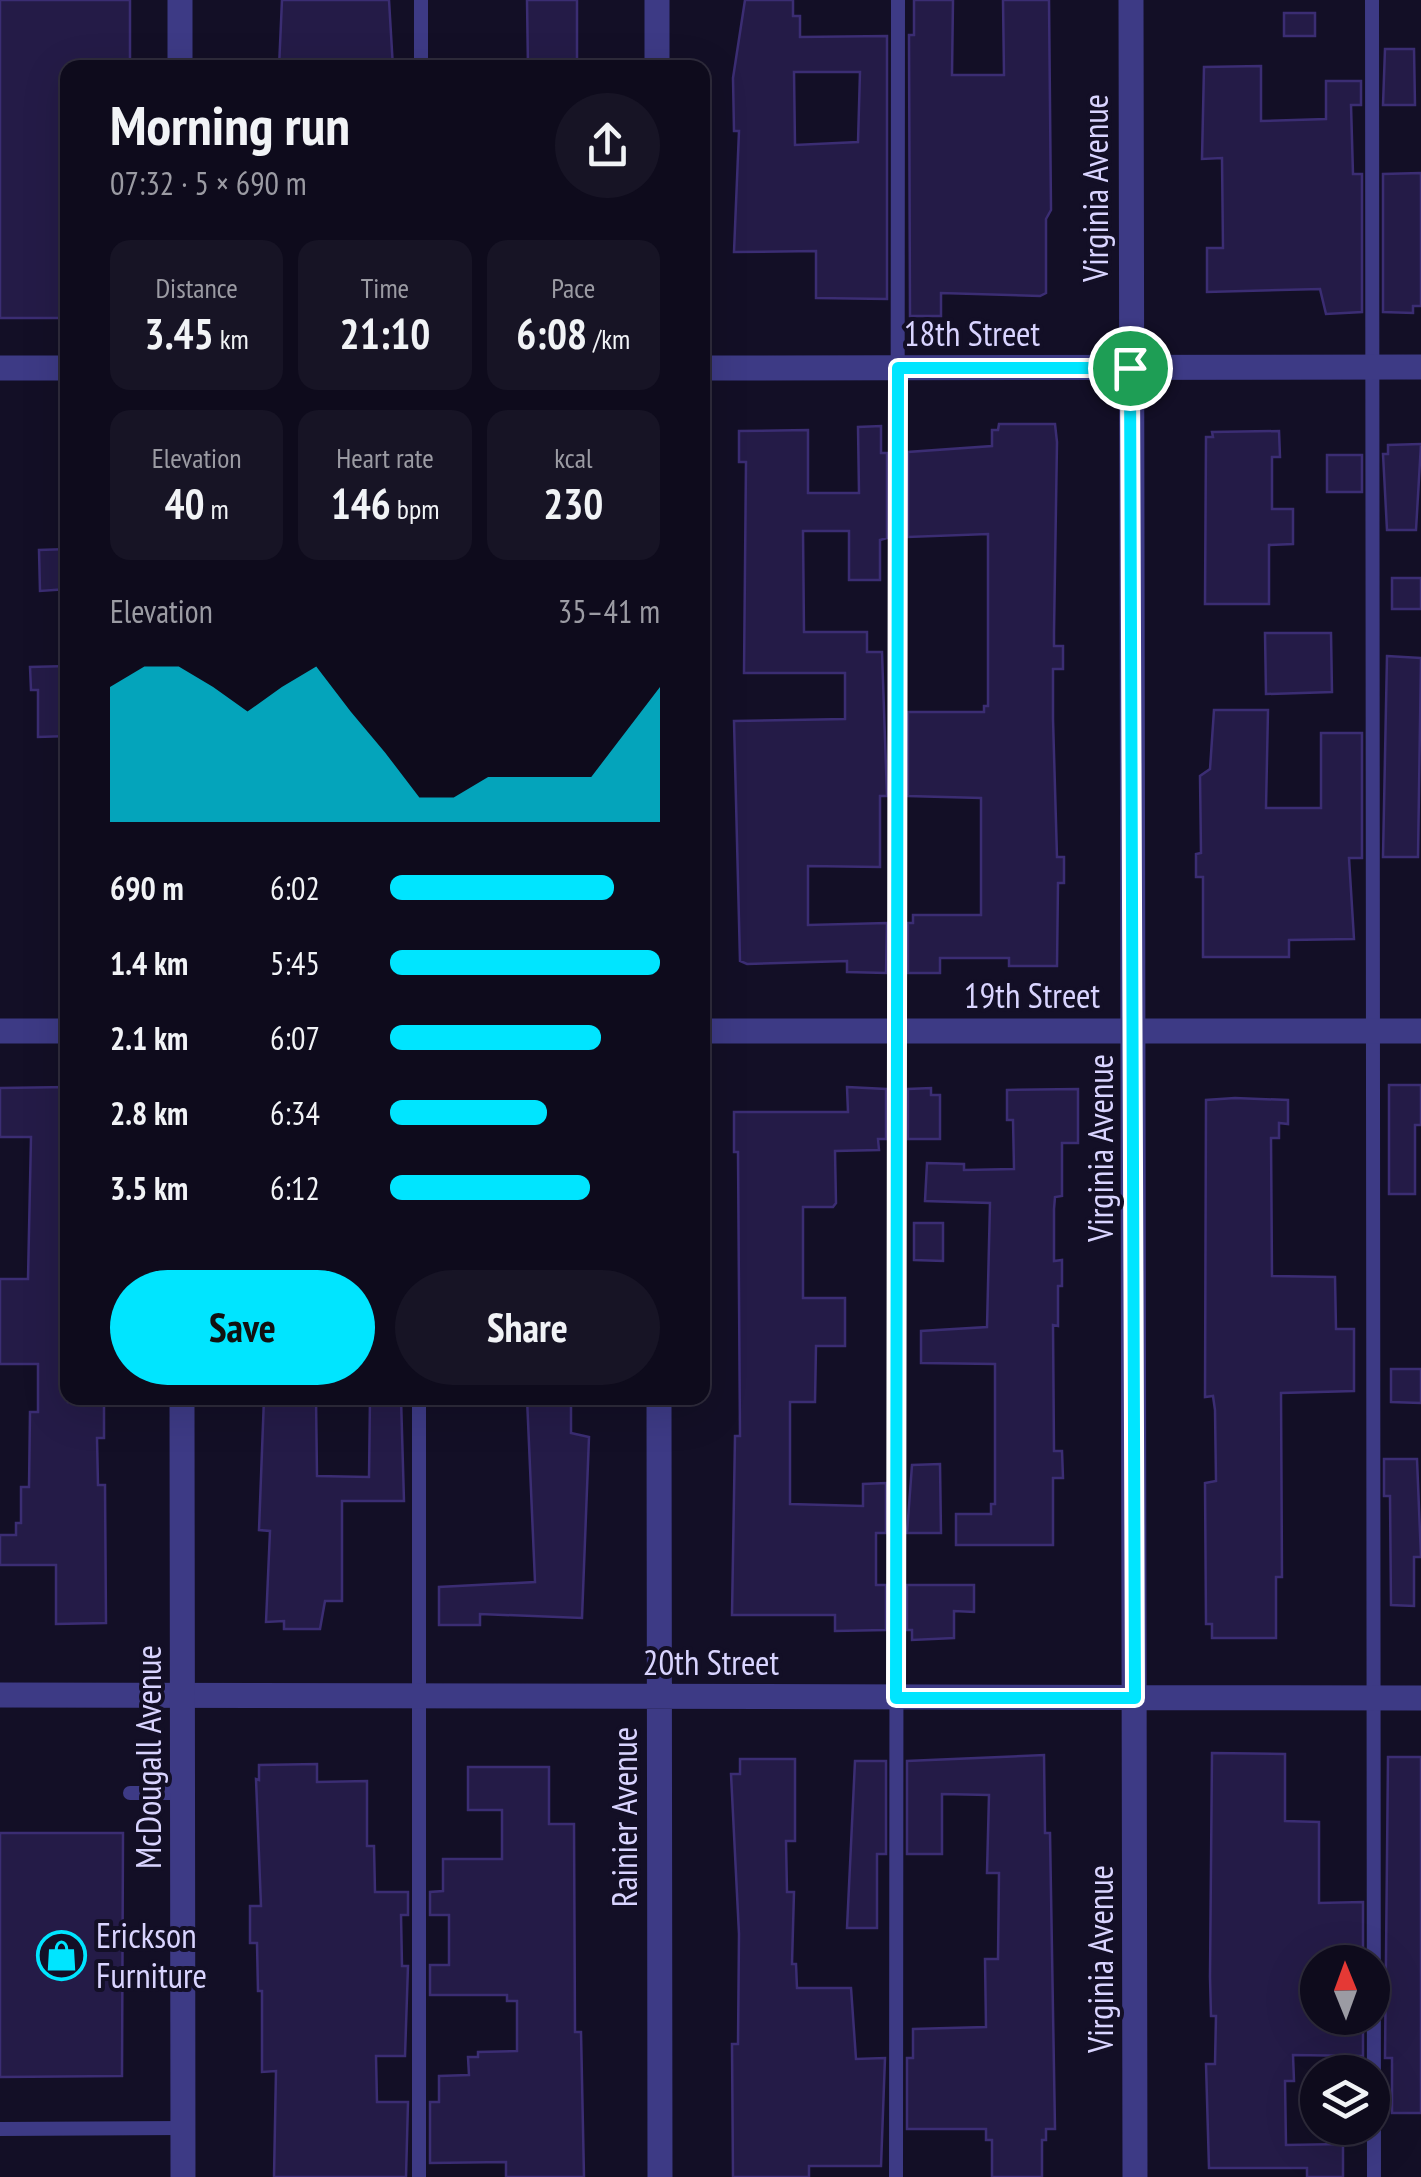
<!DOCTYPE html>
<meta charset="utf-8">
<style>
body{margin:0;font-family:"PT Sans Narrow",sans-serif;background:#171425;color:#f1f3f6;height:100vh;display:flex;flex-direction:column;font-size:38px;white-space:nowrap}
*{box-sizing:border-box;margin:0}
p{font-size:32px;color:#9b9ba3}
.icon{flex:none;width:55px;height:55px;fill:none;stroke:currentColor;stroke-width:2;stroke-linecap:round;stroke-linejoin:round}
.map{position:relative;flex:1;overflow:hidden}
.sheet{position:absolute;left:60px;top:60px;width:650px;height:1345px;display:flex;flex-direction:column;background:#0e0b1c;border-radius:20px;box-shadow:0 10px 40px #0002,0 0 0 2px #2e2b3b}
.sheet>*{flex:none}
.needle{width:65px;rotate:359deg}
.fabs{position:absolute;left:1300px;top:1945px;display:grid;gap:20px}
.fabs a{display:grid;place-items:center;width:90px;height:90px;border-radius:50%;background:#0e0b1c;box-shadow:0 10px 40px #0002,0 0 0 2px #2e2b3b;font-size:50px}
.pin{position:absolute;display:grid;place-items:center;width:85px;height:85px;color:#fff;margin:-42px;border:5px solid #fff;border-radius:50%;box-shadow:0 2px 10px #0007}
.round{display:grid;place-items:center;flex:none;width:105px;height:105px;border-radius:52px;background:#171425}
.summary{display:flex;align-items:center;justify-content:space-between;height:170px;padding:0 50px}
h1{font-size:55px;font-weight:600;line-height:75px}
.metrics{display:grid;grid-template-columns:repeat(3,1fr);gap:15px;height:170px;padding:10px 50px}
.metrics div{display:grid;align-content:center;border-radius:20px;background:#171425;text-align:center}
.metrics b{font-size:42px;font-weight:600}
.metrics small{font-size:28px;font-weight:400}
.metrics p{font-size:28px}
.chart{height:280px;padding:20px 50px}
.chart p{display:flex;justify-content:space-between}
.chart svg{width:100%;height:180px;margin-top:10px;fill:#00e5ff;opacity:.7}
.cta{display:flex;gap:20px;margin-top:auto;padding:20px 50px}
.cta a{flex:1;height:115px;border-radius:60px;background:#00e5ff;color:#111;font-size:40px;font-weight:600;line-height:115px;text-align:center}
.cta a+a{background:#171425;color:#f1f3f6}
ul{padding:0 50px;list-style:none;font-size:32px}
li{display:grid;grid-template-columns:160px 120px 1fr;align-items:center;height:75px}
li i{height:25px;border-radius:12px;background:#00e5ff}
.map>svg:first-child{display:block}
.building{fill:#241b47;stroke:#3b2d73;stroke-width:2.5;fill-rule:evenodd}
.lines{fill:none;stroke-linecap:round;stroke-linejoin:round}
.service{stroke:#3d3a85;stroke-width:14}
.minor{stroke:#3d3a85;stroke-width:25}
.tertiary{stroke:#3d3a85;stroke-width:25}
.route-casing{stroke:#fff;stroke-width:20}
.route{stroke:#00e5ff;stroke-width:12}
.labels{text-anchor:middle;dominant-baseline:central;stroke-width:8;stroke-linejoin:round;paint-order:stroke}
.street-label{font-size:35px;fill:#d9d4ff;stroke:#130f26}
.poi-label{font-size:35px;fill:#d9d4ff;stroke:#130f26;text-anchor:start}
</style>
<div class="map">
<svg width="1421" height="2177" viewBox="0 0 1421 2177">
<rect width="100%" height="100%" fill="#130f26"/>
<!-- building -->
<path class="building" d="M 0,0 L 130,0 L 130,68 L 68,68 L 68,318 L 0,318 Z
M 282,0 L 389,0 L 393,68 L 279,68 Z
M 527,0 L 577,0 L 577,68 L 528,68 Z
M 745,0 L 793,0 L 793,16 L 800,16 L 800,37 L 887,36 L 887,299 L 816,298 L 816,251 L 734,252 L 739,131 L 734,131 L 733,78 ZM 794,72 L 860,72 L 858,142 L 795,145 Z
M 914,0 L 953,0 L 952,75 L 1004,75 L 1003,0 L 1049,0 L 1051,210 L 1046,219 L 1046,293 L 1040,296 L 941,293 L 941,316 L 910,316 L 909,35 L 914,35 Z
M 1284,13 L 1315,13 L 1315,36 L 1284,36 Z
M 1385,49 L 1414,49 L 1415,105 L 1383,105 Z
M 1261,66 L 1261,121 L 1326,119 L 1326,81 L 1361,81 L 1361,105 L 1351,105 L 1353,174 L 1362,174 L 1362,312 L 1326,314 L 1320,289 L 1207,292 L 1207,248 L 1223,248 L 1222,158 L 1202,159 L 1204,67 Z
M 1421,173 L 1421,306 L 1413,306 L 1413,313 L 1383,312 L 1383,174 Z
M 999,424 L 1055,424 L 1057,442 L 1054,632 L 1054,646 L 1063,646 L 1063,669 L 1053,669 L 1053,719 L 1057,857 L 1064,857 L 1064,883 L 1058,883 L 1057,966 L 1009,966 L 1009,958 L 940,958 L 940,973 L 908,973 L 908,923 L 913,923 L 913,915 L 981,915 L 981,798 L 908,796 L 908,712 L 984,712 L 984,706 L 988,706 L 988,534 L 908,537 L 908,452 L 992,446 L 992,430 L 998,430 Z
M 881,426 L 881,453 L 887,453 L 887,538 L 880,540 L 880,580 L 849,580 L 849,531 L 803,531 L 804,632 L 867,632 L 867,652 L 882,652 L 887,796 L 880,796 L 880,867 L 808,866 L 808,925 L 887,923 L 886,973 L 847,972 L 847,961 L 747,964 L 740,961 L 734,721 L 845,719 L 845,673 L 744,673 L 746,462 L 739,462 L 739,431 L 808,430 L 808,493 L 859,493 L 858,427 Z
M 1279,431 L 1280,457 L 1272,457 L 1272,509 L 1293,509 L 1293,544 L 1269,545 L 1269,604 L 1205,604 L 1206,437 L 1213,437 L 1212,432 Z
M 1421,444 L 1416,530 L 1387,530 L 1383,454 L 1388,454 L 1388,445 Z
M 1327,455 L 1362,455 L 1362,492 L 1327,492 Z
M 68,549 L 68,589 L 40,591 L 39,550 Z
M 1392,578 L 1421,578 L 1421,609 L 1392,609 Z
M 1265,633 L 1331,633 L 1332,692 L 1266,694 Z
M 1387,656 L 1421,658 L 1418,857 L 1383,857 Z
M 68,666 L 68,736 L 38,737 L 38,690 L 31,690 L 30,667 Z
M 1214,710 L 1268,710 L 1266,808 L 1321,808 L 1321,733 L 1362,733 L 1362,858 L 1349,858 L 1354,939 L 1289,940 L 1289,957 L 1203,957 L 1203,877 L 1196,877 L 1196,854 L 1201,853 L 1200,776 L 1210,769 Z
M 1389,1085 L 1421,1085 L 1421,1125 L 1415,1125 L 1415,1194 L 1389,1194 Z
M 68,1087 L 68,1402 L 104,1402 L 104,1438 L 97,1438 L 98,1485 L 105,1485 L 106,1623 L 56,1624 L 56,1565 L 0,1565 L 0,1535 L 16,1535 L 16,1523 L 21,1523 L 21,1487 L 29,1487 L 30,1412 L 38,1412 L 38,1364 L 0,1364 L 0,1279 L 28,1279 L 31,1137 L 0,1137 L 0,1088 Z
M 847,1087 L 886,1089 L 886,1139 L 878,1139 L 879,1150 L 835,1151 L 836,1203 L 833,1207 L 803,1207 L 803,1298 L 845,1298 L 845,1346 L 816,1346 L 815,1402 L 790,1402 L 790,1504 L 863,1506 L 863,1484 L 886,1483 L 886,1533 L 876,1533 L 876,1585 L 886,1585 L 886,1630 L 835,1631 L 835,1615 L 732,1615 L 735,1436 L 740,1436 L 738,1152 L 734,1152 L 734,1112 L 848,1112 Z
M 931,1088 L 931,1095 L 940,1095 L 940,1139 L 908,1139 L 908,1089 Z
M 1078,1089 L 1078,1143 L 1062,1143 L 1062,1196 L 1055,1197 L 1054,1209 L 1054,1261 L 1062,1260 L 1062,1286 L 1058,1286 L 1058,1326 L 1053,1325 L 1054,1451 L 1062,1451 L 1063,1478 L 1053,1478 L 1053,1545 L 956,1545 L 956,1514 L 991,1514 L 991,1504 L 995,1504 L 995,1364 L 921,1363 L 921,1331 L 987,1327 L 990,1203 L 925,1201 L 927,1163 L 964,1164 L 964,1170 L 1014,1169 L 1013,1120 L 1007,1120 L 1007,1090 Z
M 1235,1098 L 1288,1100 L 1288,1124 L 1279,1123 L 1279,1138 L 1271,1138 L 1272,1276 L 1335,1277 L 1336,1329 L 1354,1329 L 1354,1391 L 1281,1393 L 1282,1577 L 1276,1577 L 1276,1638 L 1212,1638 L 1212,1624 L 1206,1624 L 1205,1483 L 1216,1481 L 1215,1410 L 1213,1396 L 1205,1397 L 1206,1100 Z
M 914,1223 L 943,1223 L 943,1261 L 914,1260 Z
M 1391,1369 L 1421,1369 L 1421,1403 L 1391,1402 Z
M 264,1398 L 316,1398 L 317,1476 L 369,1477 L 370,1398 L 401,1398 L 404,1501 L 342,1501 L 342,1601 L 325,1601 L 320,1629 L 284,1629 L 284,1621 L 266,1622 L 270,1531 L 259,1530 Z
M 527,1398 L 571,1398 L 571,1433 L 589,1437 L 582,1618 L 480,1614 L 480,1625 L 439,1625 L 439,1587 L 535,1582 Z
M 1384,1459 L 1417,1459 L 1421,1557 L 1414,1557 L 1414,1606 L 1391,1605 L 1390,1496 L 1384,1496 Z
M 940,1464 L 941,1533 L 907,1533 L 912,1465 Z
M 907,1585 L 974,1585 L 974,1612 L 954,1611 L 954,1638 L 912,1640 L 912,1630 L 907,1630 Z
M 1212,1753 L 1285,1754 L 1285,1821 L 1319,1822 L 1319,1903 L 1363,1902 L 1363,1962 L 1318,1962 L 1318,2018 L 1363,2018 L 1363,2056 L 1293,2055 L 1294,2081 L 1285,2081 L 1286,2145 L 1343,2144 L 1343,2177 L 1307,2177 L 1307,2168 L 1209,2168 L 1206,2064 L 1215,2064 L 1216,2016 L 1211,2016 L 1210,1977 Z
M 1044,1755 L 1045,1833 L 1050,1833 L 1055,2129 L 1046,2129 L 1046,2140 L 1042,2140 L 1042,2177 L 992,2177 L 992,2140 L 986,2140 L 986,2129 L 907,2129 L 907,2058 L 913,2058 L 913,2029 L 986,2027 L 985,1959 L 998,1959 L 999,1873 L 987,1873 L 989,1795 L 942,1794 L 942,1854 L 907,1854 L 907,1761 Z
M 1388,1757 L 1421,1757 L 1421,2113 L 1392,2113 L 1392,2058 L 1385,2058 Z
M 740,1759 L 795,1759 L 795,1841 L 786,1841 L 787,1892 L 794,1892 L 792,1964 L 796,1964 L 797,1988 L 851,1988 L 856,2059 L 885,2058 L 881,2166 L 809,2166 L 809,2177 L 733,2177 L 732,2044 L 738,2044 L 739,1934 L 731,1774 L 740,1774 Z
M 855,1761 L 886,1761 L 886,1854 L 877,1854 L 877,1928 L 847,1928 Z
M 317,1764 L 317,1782 L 367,1781 L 367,1846 L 374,1846 L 375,1892 L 408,1892 L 408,1915 L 401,1915 L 402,1966 L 408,1966 L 405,2056 L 376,2056 L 377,2102 L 408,2102 L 406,2177 L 274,2177 L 276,2071 L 262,2072 L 262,1991 L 258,1991 L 257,1943 L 250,1943 L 250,1906 L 261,1906 L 256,1779 L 259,1780 L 259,1765 Z
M 468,1767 L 549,1767 L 549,1824 L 574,1824 L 575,2032 L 581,2032 L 584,2177 L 506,2177 L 506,2162 L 430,2163 L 430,2102 L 439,2102 L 439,2076 L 469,2075 L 468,2057 L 478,2057 L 478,2052 L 517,2051 L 517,2001 L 507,2001 L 507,1995 L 430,1995 L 430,1965 L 449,1965 L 449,1915 L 430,1915 L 430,1892 L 443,1891 L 443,1859 L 502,1859 L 502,1810 L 468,1810 Z
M 0,1833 L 123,1833 L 122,2076 L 0,2077 Z"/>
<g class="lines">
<!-- service -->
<path class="service" d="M 421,0 L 421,68
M 1372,0 L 1374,2177
M 130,1793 L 183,1793
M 0,2129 L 183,2128
M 419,2177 L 419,1398
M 896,2177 L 898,0"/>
<!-- minor -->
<path class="minor" d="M 657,0 L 657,68
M 1131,0 L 1135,2177
M 0,368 L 68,368
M 702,368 L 1421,367
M 659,1398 L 660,2177
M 0,1695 L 1421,1698"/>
<!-- tertiary -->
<path class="tertiary" d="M 180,0 L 180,68
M 0,1031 L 68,1031
M 702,1031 L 1421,1031
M 182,1398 L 183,2177"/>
</g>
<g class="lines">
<defs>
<path id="route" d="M 898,368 L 1130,368 L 1135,1698 L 896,1698 Z"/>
</defs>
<!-- route casing -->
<use href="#route" class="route-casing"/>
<!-- route -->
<use href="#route" class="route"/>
</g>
<!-- icons -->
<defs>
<symbol id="shop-ring" viewBox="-11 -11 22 22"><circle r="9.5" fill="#130f26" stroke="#00e5ff" stroke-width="1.5"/><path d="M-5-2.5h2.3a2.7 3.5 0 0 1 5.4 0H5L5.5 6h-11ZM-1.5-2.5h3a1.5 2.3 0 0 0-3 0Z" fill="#00e5ff"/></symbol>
</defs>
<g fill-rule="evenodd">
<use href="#shop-ring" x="34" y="1928" width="55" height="55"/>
</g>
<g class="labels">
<!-- street labels -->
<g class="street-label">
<text transform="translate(1095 188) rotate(-90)">Virginia Avenue</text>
<text x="972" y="333">18th Street</text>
<text x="1032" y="995">19th Street</text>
<text transform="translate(1100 1148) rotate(-90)">Virginia Avenue</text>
<text x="711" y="1662">20th Street</text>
<text transform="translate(148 1757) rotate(-90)">McDougall Avenue</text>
<text transform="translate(624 1817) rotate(-90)">Rainier Avenue</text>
<text transform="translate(1100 1959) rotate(-90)">Virginia Avenue</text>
</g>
<!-- poi labels -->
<g class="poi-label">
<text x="96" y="1935">Erickson<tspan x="96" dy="40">Furniture</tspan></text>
</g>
</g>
</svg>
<div class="fabs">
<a><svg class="needle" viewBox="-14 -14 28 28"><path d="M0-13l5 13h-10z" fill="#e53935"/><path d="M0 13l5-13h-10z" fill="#9b9ba3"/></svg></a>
<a><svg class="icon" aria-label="layers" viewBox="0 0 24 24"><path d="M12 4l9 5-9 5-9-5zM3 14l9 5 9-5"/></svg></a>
</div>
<div class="pin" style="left:1130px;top:368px;background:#1e9e55"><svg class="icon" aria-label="arrive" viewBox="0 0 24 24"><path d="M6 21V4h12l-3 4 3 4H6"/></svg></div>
<section class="sheet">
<div class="summary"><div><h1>Morning run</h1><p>07:32 · 5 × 690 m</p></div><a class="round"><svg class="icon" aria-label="share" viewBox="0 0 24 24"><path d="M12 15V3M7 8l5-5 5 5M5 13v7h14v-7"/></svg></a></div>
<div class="metrics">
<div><p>Distance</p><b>3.45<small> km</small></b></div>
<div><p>Time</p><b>21:10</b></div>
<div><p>Pace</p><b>6:08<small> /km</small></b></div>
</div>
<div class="metrics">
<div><p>Elevation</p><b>40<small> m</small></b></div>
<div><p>Heart rate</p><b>146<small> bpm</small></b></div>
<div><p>kcal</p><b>230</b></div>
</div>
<div class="chart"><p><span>Elevation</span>35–41 m</p>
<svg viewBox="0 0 160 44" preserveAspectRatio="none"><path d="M0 44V11L10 6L20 6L30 11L40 17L50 11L60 6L70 17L80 27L90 38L100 38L110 33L120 33L130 33L140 33L150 22L160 11V44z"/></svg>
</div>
<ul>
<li><b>690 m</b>6:02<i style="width:83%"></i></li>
<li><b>1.4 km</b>5:45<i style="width:100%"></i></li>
<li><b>2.1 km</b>6:07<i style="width:78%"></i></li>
<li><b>2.8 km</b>6:34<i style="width:58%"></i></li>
<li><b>3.5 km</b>6:12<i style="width:74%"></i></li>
</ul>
<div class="cta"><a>Save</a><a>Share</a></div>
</section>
</div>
